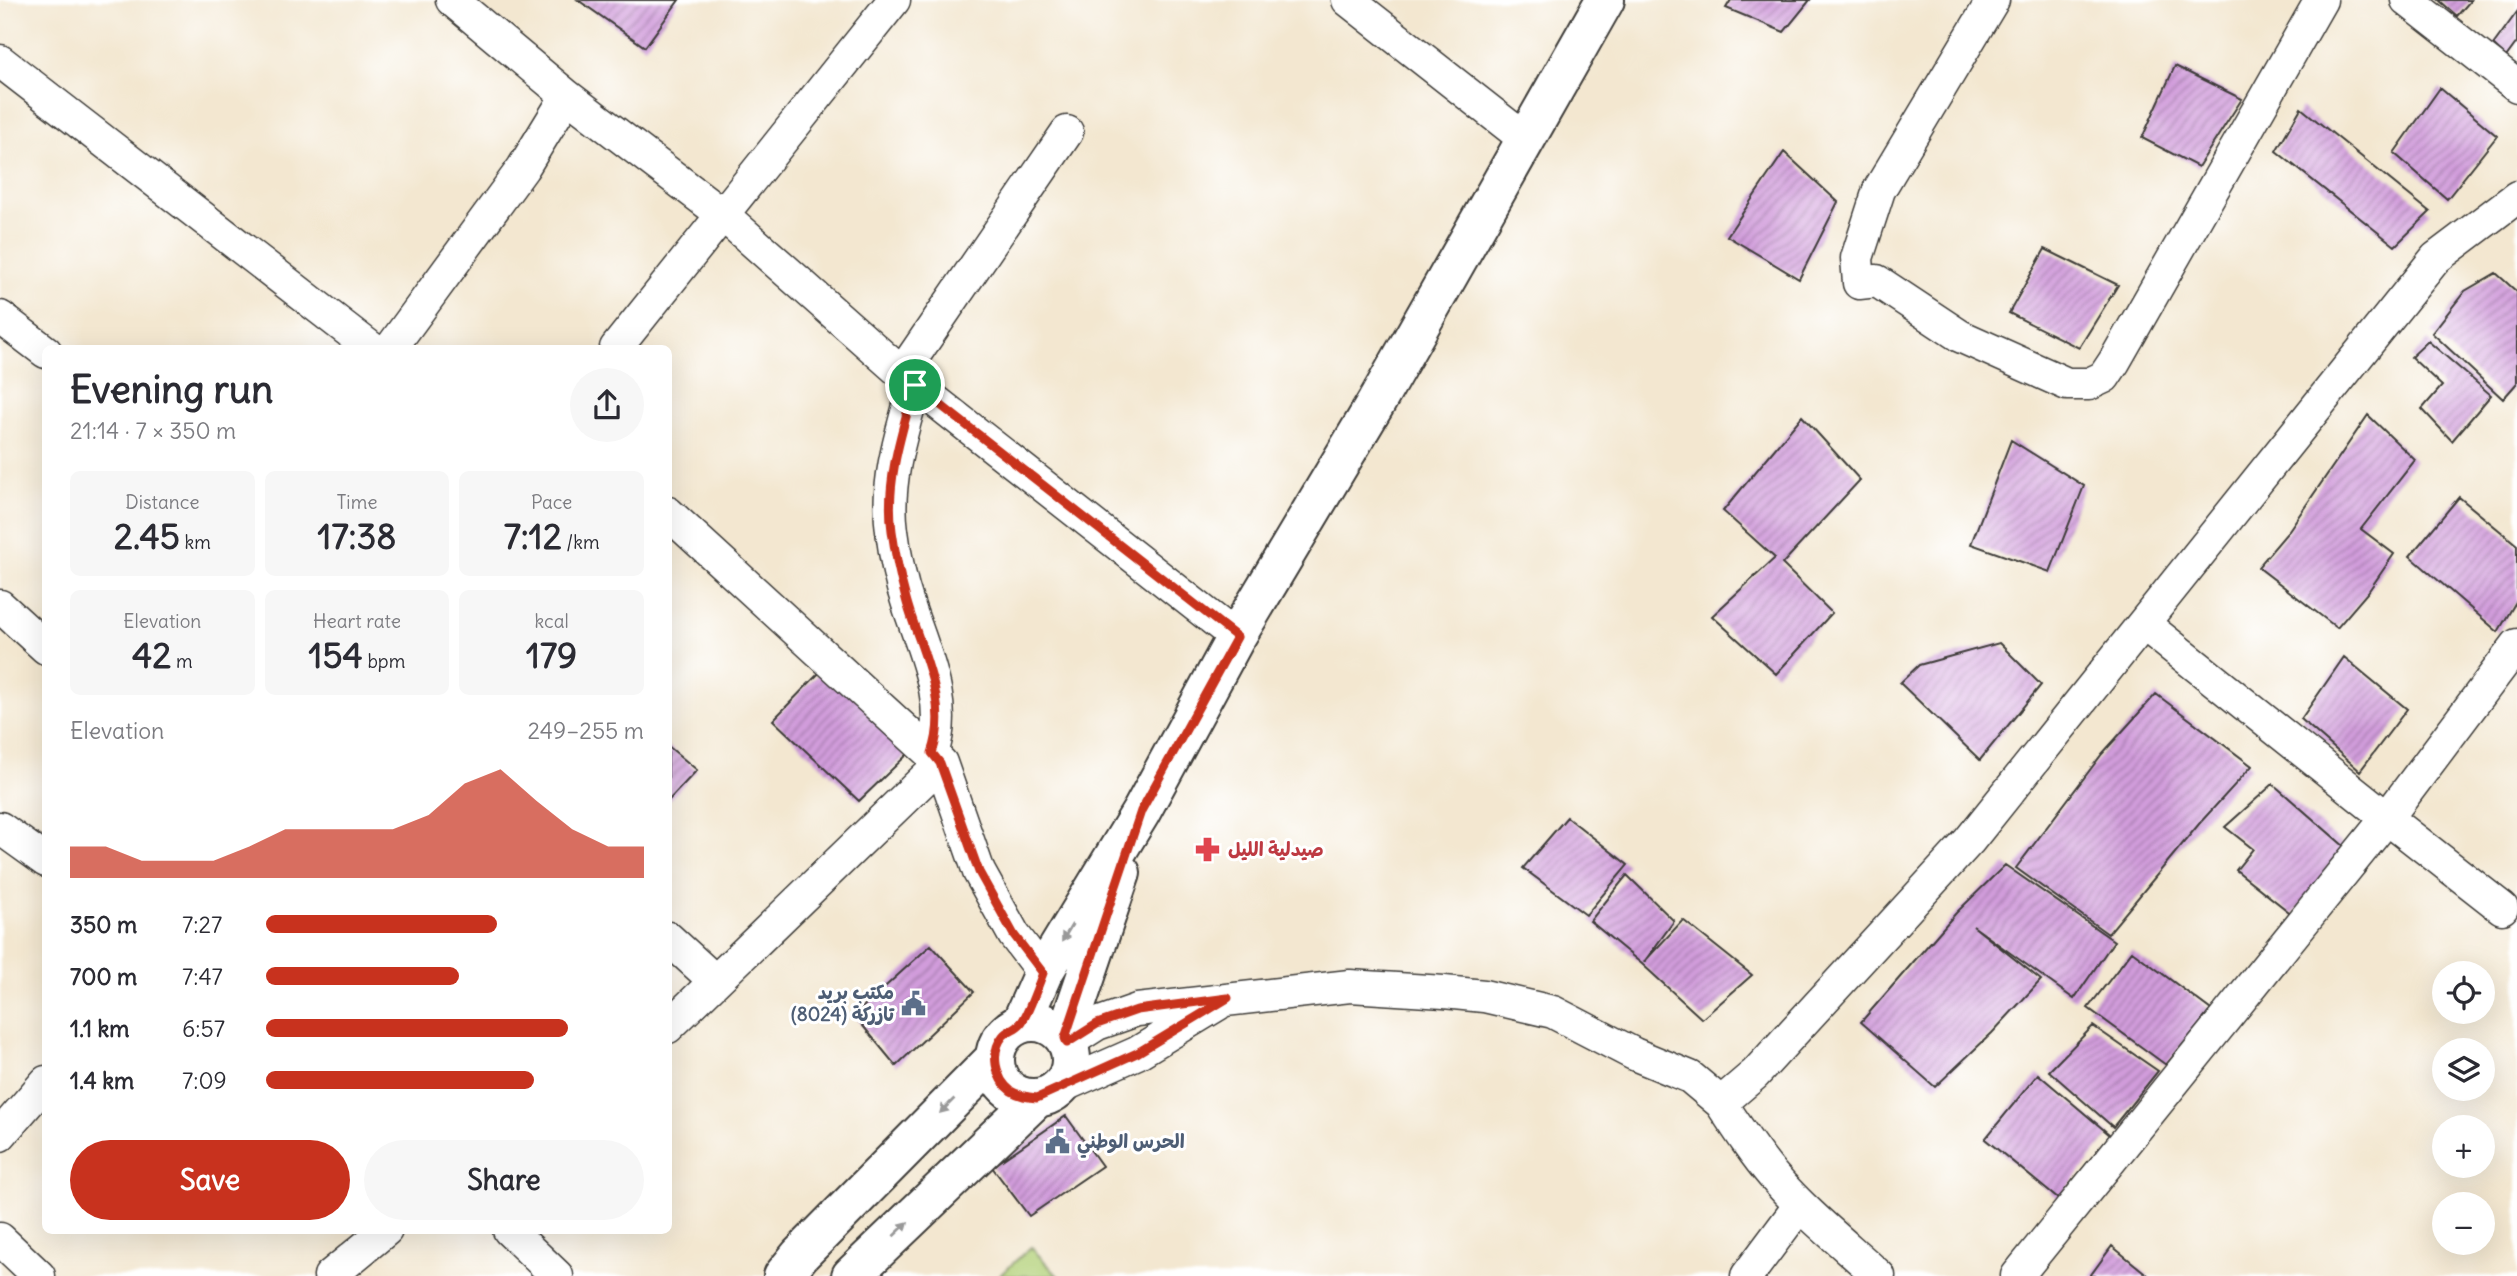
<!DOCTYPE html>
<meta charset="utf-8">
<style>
body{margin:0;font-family:Delius,"Playpen Sans Arabic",sans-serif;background:#f7f7f7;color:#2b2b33;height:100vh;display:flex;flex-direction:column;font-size:26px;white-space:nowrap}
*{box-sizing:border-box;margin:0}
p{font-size:23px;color:#7c7c81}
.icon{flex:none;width:38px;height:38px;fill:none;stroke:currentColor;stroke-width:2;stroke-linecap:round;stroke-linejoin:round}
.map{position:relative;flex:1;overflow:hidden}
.sheet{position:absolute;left:42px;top:345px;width:630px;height:889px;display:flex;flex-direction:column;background:#fff;border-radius:10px;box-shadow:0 7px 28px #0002}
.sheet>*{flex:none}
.tools{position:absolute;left:2432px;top:961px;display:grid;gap:14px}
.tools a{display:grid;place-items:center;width:63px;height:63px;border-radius:50%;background:#fff;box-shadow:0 7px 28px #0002;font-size:35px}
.pin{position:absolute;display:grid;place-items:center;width:60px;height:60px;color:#fff;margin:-30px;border:4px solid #fff;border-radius:50%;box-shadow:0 2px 7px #0007}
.round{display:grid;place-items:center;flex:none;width:74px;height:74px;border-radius:37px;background:#f7f7f7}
.head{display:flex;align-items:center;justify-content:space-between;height:119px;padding:0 28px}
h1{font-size:38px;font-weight:700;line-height:52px}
.stats{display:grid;grid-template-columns:repeat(3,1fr);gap:10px;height:119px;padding:7px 28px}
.stats div{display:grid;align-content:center;border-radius:10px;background:#f7f7f7;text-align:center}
.stats b{font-size:35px;font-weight:700}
.stats small{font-size:19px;font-weight:400}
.stats p{font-size:19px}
.chart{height:196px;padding:14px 28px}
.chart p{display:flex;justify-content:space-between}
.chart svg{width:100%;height:126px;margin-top:7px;fill:#c8321e;opacity:.7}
.action{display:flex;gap:14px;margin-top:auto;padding:14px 28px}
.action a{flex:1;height:80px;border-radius:42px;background:#c8321e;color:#fff;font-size:28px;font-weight:700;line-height:80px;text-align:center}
.action a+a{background:#f7f7f7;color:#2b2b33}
ul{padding:0 28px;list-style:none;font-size:23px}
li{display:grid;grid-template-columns:112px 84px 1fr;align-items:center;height:52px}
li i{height:18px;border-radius:9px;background:#c8321e}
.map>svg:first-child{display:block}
.green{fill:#b2d078;stroke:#67764a;stroke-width:2}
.building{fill:url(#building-hatch)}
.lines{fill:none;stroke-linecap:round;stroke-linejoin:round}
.minor-casing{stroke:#3c3a37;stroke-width:35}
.tertiary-casing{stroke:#3c3a37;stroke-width:42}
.minor{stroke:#fff;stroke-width:32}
.tertiary{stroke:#fff;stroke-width:38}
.oneway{fill:#999}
.route-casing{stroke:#fff;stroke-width:14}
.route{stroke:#c8321e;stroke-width:9}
.labels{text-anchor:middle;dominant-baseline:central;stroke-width:6;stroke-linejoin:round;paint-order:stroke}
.health-label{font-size:19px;font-weight:bold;fill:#be3a42;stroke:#fff;text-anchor:start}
.service-label{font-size:19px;font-weight:bold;fill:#4e5e75;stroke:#fff;text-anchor:end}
</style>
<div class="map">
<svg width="2517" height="1276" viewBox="0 0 2517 1276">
<defs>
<pattern id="building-hatch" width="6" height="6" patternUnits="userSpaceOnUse" patternTransform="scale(1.75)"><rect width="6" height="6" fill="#d19cdb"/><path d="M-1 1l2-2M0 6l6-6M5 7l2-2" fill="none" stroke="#a97eb1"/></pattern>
</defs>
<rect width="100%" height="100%" fill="#fff"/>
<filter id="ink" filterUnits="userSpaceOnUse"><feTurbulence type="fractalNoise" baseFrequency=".0143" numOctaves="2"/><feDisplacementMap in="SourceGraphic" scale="14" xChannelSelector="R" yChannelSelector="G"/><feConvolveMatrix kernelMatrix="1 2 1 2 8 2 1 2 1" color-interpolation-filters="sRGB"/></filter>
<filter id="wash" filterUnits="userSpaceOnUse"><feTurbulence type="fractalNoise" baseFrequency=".00686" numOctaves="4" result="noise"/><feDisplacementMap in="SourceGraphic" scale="28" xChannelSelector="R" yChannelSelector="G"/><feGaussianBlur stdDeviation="1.57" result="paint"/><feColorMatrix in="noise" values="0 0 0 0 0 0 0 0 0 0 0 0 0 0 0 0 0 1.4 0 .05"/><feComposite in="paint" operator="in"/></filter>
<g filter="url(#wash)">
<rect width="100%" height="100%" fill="#f3e7d0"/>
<!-- green -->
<path class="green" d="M 1031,1247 L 1058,1276 L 999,1276 Z"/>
<g id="blocks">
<!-- building -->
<path class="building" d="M 578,0 L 679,0 L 645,47 Z
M 1731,0 L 1810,0 L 1784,32 L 1726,8 Z
M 2439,0 L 2471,0 L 2457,16 Z
M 2517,12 L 2517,42 L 2506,57 L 2493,45 Z
M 2175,66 L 2242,99 L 2198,167 L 2142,138 Z
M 2440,88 L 2497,136 L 2447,199 L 2394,153 Z
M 2301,108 L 2430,212 L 2395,246 L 2276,151 Z
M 1784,152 L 1838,202 L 1799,279 L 1727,236 Z
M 2045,249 L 2118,285 L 2079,348 L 2009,313 Z
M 2496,273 L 2517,292 L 2517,383 L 2503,399 L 2432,333 L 2465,291 Z
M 2428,341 L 2491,395 L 2452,441 L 2422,409 L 2442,386 L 2411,357 Z
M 2368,415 L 2415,460 L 2361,529 L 2394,554 L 2368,592 L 2337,628 L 2258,567 L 2287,533 Z
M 1802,416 L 1860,480 L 1782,564 L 1832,613 L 1776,674 L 1712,616 L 1775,558 L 1723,511 Z
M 2011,440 L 2084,486 L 2050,572 L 1971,544 Z
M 2459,497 L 2517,545 L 2517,600 L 2498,632 L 2410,556 Z
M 1999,643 L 2041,685 L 1980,760 L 1900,683 L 1919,665 Z
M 2344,657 L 2407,709 L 2360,771 L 2301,719 Z
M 825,667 L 914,748 L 859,801 L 773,720 Z
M 2156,694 L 2252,766 L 2199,824 L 2108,934 L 2016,868 L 2102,754 Z
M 668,746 L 697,770 L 668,801 Z
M 2273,784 L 2346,848 L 2293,915 L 2236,870 L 2253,849 L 2225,827 Z
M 1567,817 L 1628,865 L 1586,915 L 1523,868 Z
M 2005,865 L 2114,941 L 2074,999 L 1973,926 L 2041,980 L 1992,1033 L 1935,1087 L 1861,1022 L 1956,913 Z
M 1627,875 L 1674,921 L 1644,962 L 1683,920 L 1752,975 L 1702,1019 L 1642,964 L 1590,921 Z
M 931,945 L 974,992 L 896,1066 L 854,1015 Z
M 2132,951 L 2211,1010 L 2166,1065 L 2088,1008 Z
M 2093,1026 L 2158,1071 L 2113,1127 L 2049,1071 Z
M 2038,1074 L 2110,1135 L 2058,1199 L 1985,1139 Z
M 1066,1116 L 1102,1166 L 1029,1216 L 992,1167 Z
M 2112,1246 L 2149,1276 L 2090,1276 Z"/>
</g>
</g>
<g filter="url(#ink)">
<use href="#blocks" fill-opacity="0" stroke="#3c3a37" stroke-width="2"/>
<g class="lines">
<defs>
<path id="minor" d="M 452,0 L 567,96 L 722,214 L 915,385 L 1236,637
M 1348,0 L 1525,139
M 1993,0 L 1879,190 L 1857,258 L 1859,283 L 1877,281 L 1960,336 L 2067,384 L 2089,384 L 2104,377 L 2114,362 L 2321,0
M 2407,0 L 2517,86
M 0,61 L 371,348
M 0,317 L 46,352
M 391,348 L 523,168 L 567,96
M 616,348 L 894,0
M 902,373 L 1067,132
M 915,385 C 902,431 885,482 892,531 C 895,555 900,581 908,604 C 923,650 950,704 932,753
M 668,513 L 941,763
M 0,606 L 46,648
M 0,828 L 46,861
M 2502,908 L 2387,818 L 2517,645
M 668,938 L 715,981
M 668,1027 L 941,763 L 979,872 L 1014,935 L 1043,973
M 1067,1043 L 1097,1024 L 1137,1010 L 1350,986 L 1444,992 L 1484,996 L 1553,1012 L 1634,1054 L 1690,1077 L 1721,1103 L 1755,1074 L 1969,841 L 2436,258 L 2517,197
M 1060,1087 L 1137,1053 L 1218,1004
M 1721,1103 C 1738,1129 1755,1155 1775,1178 C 1806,1214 1844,1244 1879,1276
M 0,1135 L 46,1082
M 509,1230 L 557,1276
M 0,1239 L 39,1276
M 330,1276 L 386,1230
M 1747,1276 L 1800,1205
M 2017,1276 L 2387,818 L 2144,624"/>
<path id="tertiary" d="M995 1060a38 38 0 1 1 76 0a38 38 0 1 1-76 0Z
M 1021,1023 L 1043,973 L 1141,812 L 1236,637 L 1376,403 L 1605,0
M 1065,1038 L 1121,873
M 783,1276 L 800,1255 L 995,1058
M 851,1276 L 1037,1098"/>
</defs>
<!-- minor casing -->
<use href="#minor" class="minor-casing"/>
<!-- tertiary casing -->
<use href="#tertiary" class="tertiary-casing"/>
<!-- minor -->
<use href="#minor" class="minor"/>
<!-- tertiary -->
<use href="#tertiary" class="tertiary"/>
</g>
<!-- one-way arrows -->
<defs><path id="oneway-solid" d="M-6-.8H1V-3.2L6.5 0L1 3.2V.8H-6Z" transform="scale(1.75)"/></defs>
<g class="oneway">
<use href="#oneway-solid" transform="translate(1067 933) rotate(121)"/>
<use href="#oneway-solid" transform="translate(947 1106) rotate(135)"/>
<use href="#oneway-solid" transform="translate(901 1229) rotate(-44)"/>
</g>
</g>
<g class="lines" filter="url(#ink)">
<defs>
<path id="route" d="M 915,385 L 1237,637 L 1141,811 L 1065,1038 L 1067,1043 L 1097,1024 L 1137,1010 L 1228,998 L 1137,1053 L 1037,1098 C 1028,1097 1019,1096 1011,1091 C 995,1079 990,1052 1003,1036 C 1008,1030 1016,1029 1021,1023 C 1027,1017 1039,983 1043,973 L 1014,935 L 979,872 L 940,763 L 932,753 C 951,701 919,648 906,599 C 900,577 895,553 892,531 C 885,482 902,431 915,385 Z"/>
</defs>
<!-- route casing -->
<use href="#route" class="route-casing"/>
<!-- route -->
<use href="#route" class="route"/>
</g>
<!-- icons -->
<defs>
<symbol id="pharmacy-bare" viewBox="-9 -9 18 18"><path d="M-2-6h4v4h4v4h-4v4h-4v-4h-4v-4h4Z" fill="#e0444e" stroke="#fff" stroke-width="2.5" paint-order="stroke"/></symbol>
<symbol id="civic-bare" viewBox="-9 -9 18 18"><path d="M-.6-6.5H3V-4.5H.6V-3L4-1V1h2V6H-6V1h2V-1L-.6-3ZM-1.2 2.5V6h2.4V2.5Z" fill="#5c6f8a" stroke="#fff" stroke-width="2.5" paint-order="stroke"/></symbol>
</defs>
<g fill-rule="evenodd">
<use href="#pharmacy-bare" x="1190" y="832" width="35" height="35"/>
<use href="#civic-bare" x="896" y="986" width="35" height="35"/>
<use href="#civic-bare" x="1040" y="1124" width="35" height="35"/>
</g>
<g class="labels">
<!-- health labels -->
<g class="health-label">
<text x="1228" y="849">صيدلية الليل</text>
</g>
<!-- service labels -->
<g class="service-label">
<text x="894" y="992">مكتب بريد<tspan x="894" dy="22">تازركة (8024)</tspan></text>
<text x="1077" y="1141" text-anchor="start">الحرس الوطني</text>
</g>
</g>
</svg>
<div class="tools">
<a><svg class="icon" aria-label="locate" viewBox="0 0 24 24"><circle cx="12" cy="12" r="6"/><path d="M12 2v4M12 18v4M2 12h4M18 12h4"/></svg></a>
<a><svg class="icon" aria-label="layers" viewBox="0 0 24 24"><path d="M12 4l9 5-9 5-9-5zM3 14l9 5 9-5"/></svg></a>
<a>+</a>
<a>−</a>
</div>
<div class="pin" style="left:915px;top:385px;background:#1e9e55"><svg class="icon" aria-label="arrive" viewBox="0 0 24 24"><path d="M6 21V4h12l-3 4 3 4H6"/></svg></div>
<section class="sheet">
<div class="head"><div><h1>Evening run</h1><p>21:14 · 7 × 350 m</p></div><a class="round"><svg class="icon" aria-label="share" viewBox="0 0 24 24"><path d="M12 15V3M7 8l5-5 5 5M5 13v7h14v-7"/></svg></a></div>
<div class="stats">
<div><p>Distance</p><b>2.45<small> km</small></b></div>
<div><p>Time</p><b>17:38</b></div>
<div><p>Pace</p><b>7:12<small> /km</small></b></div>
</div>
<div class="stats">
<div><p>Elevation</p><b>42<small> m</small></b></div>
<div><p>Heart rate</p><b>154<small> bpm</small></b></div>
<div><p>kcal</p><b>179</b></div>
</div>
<div class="chart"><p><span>Elevation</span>249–255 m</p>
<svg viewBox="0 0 160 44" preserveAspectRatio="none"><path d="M0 44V33L10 33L20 38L30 38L40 38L50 33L60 27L70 27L80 27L90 27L100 22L110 11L120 6L130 17L140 27L150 33L160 33V44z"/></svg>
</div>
<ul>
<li><b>350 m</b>7:27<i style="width:61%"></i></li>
<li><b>700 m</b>7:47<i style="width:51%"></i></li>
<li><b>1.1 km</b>6:57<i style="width:80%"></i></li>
<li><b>1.4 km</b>7:09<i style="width:71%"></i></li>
</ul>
<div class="action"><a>Save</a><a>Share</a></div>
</section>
</div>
